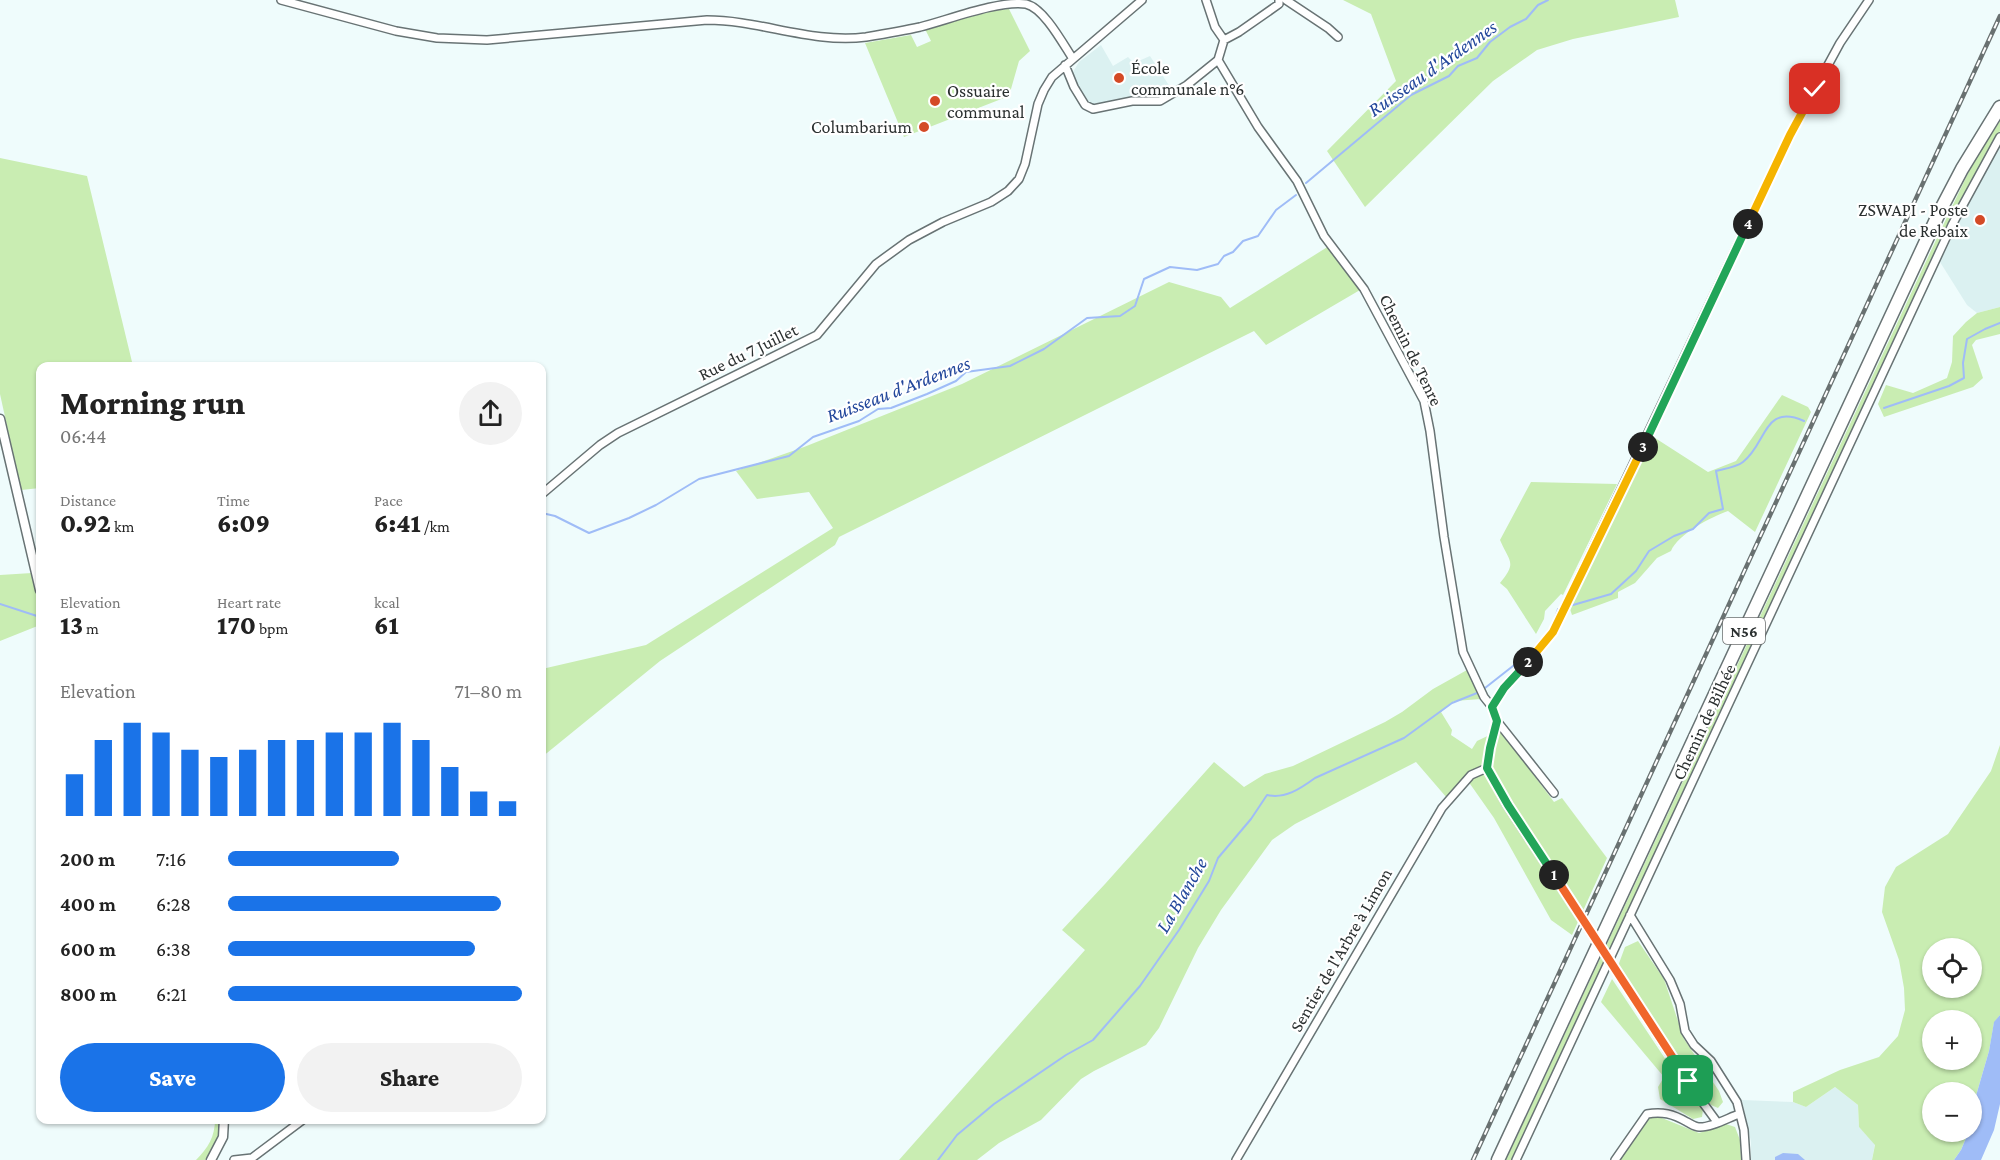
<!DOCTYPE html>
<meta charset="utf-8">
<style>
body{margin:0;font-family:"Crimson Pro",serif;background:#f2f2f2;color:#222;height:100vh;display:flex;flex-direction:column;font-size:22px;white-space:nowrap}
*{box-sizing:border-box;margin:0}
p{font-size:20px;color:#767676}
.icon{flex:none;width:33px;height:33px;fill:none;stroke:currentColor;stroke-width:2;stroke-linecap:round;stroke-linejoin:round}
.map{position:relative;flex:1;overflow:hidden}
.details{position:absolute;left:36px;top:362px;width:510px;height:762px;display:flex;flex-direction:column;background:#fff;border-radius:12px;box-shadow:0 2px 4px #0004}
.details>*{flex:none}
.fabs{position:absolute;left:1922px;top:938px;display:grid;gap:12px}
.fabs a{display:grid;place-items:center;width:60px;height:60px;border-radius:50%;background:#fff;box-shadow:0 2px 4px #0004;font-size:30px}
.pin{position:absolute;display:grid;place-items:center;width:51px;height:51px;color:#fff;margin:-26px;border-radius:12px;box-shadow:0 3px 9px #0006}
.km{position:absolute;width:30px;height:30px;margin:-15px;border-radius:50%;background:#222;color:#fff;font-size:16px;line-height:30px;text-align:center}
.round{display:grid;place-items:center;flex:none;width:63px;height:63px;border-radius:32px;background:#f2f2f2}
.head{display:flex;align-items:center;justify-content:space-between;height:102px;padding:0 24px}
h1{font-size:33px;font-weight:800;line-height:45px}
.figures{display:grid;grid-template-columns:repeat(3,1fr);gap:9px;height:102px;padding:6px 24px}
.figures div{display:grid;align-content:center}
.figures b{font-size:26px;font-weight:800}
.figures small{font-size:16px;font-weight:400}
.figures p{font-size:16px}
.chart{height:168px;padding:12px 24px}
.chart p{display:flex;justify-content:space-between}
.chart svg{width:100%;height:108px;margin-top:6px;stroke:#1a73e8;stroke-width:6}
.action{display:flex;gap:12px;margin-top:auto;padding:12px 24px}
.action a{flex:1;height:69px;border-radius:36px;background:#1a73e8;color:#fff;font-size:24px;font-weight:800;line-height:69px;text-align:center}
.action a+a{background:#f2f2f2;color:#222}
ul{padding:0 24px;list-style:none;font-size:20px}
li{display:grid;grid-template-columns:96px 72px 1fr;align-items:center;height:45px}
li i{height:15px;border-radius:8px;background:#1a73e8}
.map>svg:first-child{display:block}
.built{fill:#dbf1f1}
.green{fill:#c9edb2;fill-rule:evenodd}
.water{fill:#9fbcf7}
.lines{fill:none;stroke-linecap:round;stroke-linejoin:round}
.stream{stroke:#9fbcf7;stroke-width:2}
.minor-casing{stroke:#687374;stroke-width:10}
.tertiary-casing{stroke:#687374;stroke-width:11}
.trunk-casing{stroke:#687374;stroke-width:15}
.minor{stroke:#fff;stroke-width:7}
.tertiary{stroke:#fff;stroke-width:8}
.trunk{stroke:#fff;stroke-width:12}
.rail-casing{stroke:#697171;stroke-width:4.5}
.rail{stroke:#fff;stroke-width:2;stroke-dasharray:7;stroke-linecap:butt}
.minor-bridge-casing{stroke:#687374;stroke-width:10;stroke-linecap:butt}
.minor-bridge{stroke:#fff;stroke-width:7}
.split-1-casing{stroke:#fff;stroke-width:12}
.split-2-casing{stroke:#fff;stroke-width:12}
.split-3-casing{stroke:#fff;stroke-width:12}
.split-4-casing{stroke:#fff;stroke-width:12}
.split-5-casing{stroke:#fff;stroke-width:12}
.split-1{stroke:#f0652b;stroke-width:8}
.split-2{stroke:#22a559;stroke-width:8}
.split-3{stroke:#f5b400;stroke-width:8}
.split-4{stroke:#22a559;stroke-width:8}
.split-5{stroke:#f5b400;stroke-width:8}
.poi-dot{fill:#d44a26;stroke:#fff;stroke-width:2}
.labels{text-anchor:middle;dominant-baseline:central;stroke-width:4.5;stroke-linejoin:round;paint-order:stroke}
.shield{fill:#fff;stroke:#6b6e6e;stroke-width:1.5}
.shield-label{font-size:16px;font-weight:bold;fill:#2b3030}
.poi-label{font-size:18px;fill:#2b3030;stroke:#fff;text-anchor:start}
.street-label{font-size:18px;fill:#2b3030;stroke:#fff}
.water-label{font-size:20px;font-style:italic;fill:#23479b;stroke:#fff}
</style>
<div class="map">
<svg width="2000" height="1160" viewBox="0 0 2000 1160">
<rect width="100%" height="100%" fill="#effcfc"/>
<!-- built -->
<path class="built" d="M 1101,45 L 1113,66 L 1128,57 L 1134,63 L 1150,56 L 1170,87 L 1146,97 L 1091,105 L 1077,84 L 1073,72 L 1079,62 Z
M 2000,144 L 2000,307 L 1977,313 L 1967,305 L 1940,262 L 1981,178 Z
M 1835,1087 L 1858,1105 L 1859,1127 L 1875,1144 L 1872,1160 L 1751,1160 L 1751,1142 L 1742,1100 L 1793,1102 L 1806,1107 Z"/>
<!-- green -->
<path class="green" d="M 1343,0 L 1675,0 L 1679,17 L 1573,39 L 1537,50 L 1493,81 L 1365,207 L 1327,151 L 1396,81 L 1371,14 Z
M 1009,9 L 1030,51 L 1019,61 L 1009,96 L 904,137 L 865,43 L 911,35 L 917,47 L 931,41 L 925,29 L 992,11 Z
M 2000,121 L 2000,131 L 1967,188 L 1945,233 L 1513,1160 L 1506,1160 L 1936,240 L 1973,163 Z
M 0,158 L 87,176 L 133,366 L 40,366 L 40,488 L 21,490 L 0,394 Z
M 1329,246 L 1360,290 L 1266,345 L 1254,331 L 839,537 L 835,545 L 660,661 L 542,757 L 542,669 L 646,645 L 833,528 L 809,492 L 757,499 L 736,471 L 804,447 L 962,384 L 1169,282 L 1221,297 L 1230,308 Z
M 2000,307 L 2000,334 L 1976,340 L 1972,345 L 1983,378 L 1973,387 L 1884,417 L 1878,404 L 1886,385 L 1913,393 L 1947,378 L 1952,362 L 1953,336 L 1966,322 L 1977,313 Z
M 1782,395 L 1808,407 L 1811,412 L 1755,532 L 1728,511 C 1711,517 1678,534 1671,551 L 1657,558 L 1635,583 L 1618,592 L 1618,598 L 1572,615 L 1570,609 L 1572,601 L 1652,436 L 1708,472 L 1736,461 Z
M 1531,482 L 1617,484 L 1563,595 L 1561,594 L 1545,611 L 1544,619 L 1536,634 L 1507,589 L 1500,583 C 1517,562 1510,563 1500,540 Z
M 32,573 L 40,608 L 40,625 L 0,641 L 0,575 Z
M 1467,670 L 1481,699 L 1454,701 L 1441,712 L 1452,730 L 1451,735 L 1472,749 L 1477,741 L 1500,730 L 1554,802 L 1562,798 L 1607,858 L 1572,935 L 1551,920 L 1494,818 L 1468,781 L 1447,798 L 1416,762 L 1295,824 L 1272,840 L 1221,910 L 1198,948 L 1159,1028 L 1146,1045 L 1094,1071 L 1081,1079 L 1041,1120 L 999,1143 L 977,1160 L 899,1160 L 1085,950 L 1062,930 L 1105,884 L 1214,762 L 1244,787 L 1265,774 L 1293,766 L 1385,722 L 1402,712 L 1433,689 Z
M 2000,745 L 2000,1015 L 1994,1023 L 1989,1051 L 1971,1113 L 1971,1092 L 1932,1092 L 1932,1131 L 1969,1131 L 1961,1150 L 1954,1160 L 1872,1160 L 1875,1145 L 1859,1127 L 1858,1105 L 1835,1087 L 1806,1107 L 1793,1102 L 1793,1092 L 1840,1070 L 1879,1057 L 1898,1036 L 1905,1010 L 1904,988 L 1899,960 L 1882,912 L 1885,887 L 1896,867 L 1948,834 L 1991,771 ZM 1932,948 L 1971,948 L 1971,987 L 1932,987 ZM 1932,1020 L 1971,1020 L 1971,1059 L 1932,1059 Z
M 1638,941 L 1664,979 L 1684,1039 L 1719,1091 L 1723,1102 L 1718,1108 L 1711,1105 L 1618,966 L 1625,947 Z
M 1612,979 L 1674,1072 L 1703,1109 L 1702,1117 L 1693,1119 L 1660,1099 L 1658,1087 L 1664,1077 L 1601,1002 Z
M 1657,1116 L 1699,1133 L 1726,1124 L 1735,1127 L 1740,1140 L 1741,1160 L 1620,1160 L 1648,1119 Z
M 215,1119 L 220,1119 L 218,1139 L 205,1160 L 196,1160 C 208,1148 215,1137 215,1119 Z"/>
<!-- water -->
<path class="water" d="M 2000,1015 L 2000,1104 L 1994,1130 L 1981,1160 L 1954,1160 L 1961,1150 L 1969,1131 L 1971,1131 L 1971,1113 L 1989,1051 L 1994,1022 Z
M 1783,1153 L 1798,1154 L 1805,1160 L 1775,1160 L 1775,1157 Z"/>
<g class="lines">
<!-- stream -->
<path class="stream" d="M 1306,183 L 1411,95 L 1449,76 L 1458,66 L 1477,58 L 1490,42 L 1510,27 L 1526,19 L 1538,5 L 1548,0
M 1884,408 L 1949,386 L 1964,378 L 1963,363 L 1967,339 L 1985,329 L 2000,323
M 542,513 L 555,516 L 589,533 L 629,518 L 656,505 L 699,479 L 789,456 L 813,437 L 859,421 L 878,409 L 891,408 L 927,394 L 956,381 L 966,372 L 1010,366 L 1044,349 L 1087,318 L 1120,316 L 1135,306 L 1144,279 L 1170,267 L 1197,270 L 1218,264 L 1224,256 L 1233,252 L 1243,241 L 1258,236 L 1276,210 L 1296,195
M 0,604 L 40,617
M 1573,605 L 1611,594 L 1636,571 L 1649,551 L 1674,536 L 1693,529 L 1709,513 L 1723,509 L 1716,471 C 1724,469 1737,467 1743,462 C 1767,444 1763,403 1804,421
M 1540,642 L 1553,624 L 1558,609
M 1485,688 L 1532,651
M 938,1160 L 957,1135 L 994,1104 L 1066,1055 L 1093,1040 L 1140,986 L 1179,930 L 1209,881 L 1218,858 L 1251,819 L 1267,795 C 1285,799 1300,789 1315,778 L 1404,738 L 1452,703 L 1477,693"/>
<defs>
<path id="minor" d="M 281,0 L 396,31 L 437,38 L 487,40 L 707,20 C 760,20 812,44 866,37 C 884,34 902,31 920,27 C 948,20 999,0 1026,4 C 1044,8 1063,44 1073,59
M 1206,0 L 1215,27 L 1224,40
M 1286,0 L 1328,28 L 1338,37
M 1224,40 L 1239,32 L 1279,4 L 1279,0
M 1218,60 L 1258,127 L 1297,181 L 1324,236 L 1364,289 L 1424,401 L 1430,431 L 1444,537 L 1463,652 L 1484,697 L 1492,707 L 1497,721 L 1554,793
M 1065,65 L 1074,87 L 1085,105 L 1093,109 L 1132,101 L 1160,101 L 1187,85 L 1218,60 L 1224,40
M 542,494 L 600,445 L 618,433 L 817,335 L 876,264 L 909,240 L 943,222 L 991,202 L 1008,191 L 1019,179 L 1025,164 L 1038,104 L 1044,90 L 1052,77 L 1142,0
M 1492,707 L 1504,688 L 1553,632 L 1790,135 L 1840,43 L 1869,0
M 1497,721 L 1490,748 L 1487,768 L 1507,805 L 1569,899
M 1630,915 L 1670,980 L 1680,1004 L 1685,1031 L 1694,1045 L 1711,1061 L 1737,1102 L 1744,1130 L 1746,1160
M 1624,983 L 1687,1081 L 1717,1122
M 234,1160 L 252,1158 L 304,1119
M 1236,1160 L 1442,808 L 1471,775 L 1487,768
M 1516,1160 L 1952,225 L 2000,137
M 1615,1160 L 1647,1114 C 1662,1111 1673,1114 1687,1122 C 1691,1124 1695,1127 1699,1127 C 1710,1128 1728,1118 1739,1114"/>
<path id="tertiary" d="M 0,419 L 40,590
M 211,1160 L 223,1137 L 224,1119"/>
<path id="trunk" d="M 1498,1160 L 1940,211 L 1962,169 L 2000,107"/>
</defs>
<!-- minor casing -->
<use href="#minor" class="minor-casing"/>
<!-- tertiary casing -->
<use href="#tertiary" class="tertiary-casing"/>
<!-- trunk casing -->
<use href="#trunk" class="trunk-casing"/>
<!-- minor -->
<use href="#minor" class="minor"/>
<!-- tertiary -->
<use href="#tertiary" class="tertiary"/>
<!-- trunk -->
<use href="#trunk" class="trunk"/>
<defs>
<path id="rail" d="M 1473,1160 L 2000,16"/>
</defs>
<!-- rail casing -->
<use href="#rail" class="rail-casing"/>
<!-- rail -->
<use href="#rail" class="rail"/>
<defs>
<path id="minor-bridge" d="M 1569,899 L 1624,983"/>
</defs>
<!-- minor-bridge casing -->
<use href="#minor-bridge" class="minor-bridge-casing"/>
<!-- minor-bridge -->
<use href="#minor-bridge" class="minor-bridge"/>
</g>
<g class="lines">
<defs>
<path id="split-1" d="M 1554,875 L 1688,1081"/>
<path id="split-2" d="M 1528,662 L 1504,688 L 1492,707 L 1497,721 L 1490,748 L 1487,768 L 1508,805 L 1554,875"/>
<path id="split-3" d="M 1528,662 L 1553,632 L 1643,447"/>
<path id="split-4" d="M 1643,447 L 1748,224"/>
<path id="split-5" d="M 1748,224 L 1790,135 L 1815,89"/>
</defs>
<!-- split-1 casing -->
<use href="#split-1" class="split-1-casing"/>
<!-- split-2 casing -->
<use href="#split-2" class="split-2-casing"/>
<!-- split-3 casing -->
<use href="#split-3" class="split-3-casing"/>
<!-- split-4 casing -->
<use href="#split-4" class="split-4-casing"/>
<!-- split-5 casing -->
<use href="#split-5" class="split-5-casing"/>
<!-- split-1 -->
<use href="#split-1" class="split-1"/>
<!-- split-2 -->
<use href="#split-2" class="split-2"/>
<!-- split-3 -->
<use href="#split-3" class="split-3"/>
<!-- split-4 -->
<use href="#split-4" class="split-4"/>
<!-- split-5 -->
<use href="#split-5" class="split-5"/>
</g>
<!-- markers -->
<g class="poi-dot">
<circle cx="1119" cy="78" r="6"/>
<circle cx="935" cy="101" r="6"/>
<circle cx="924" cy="127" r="6"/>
<circle cx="1980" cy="220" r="6"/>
</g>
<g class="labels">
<!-- shield labels -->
<rect class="shield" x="1723" y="618" width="42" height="26" rx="4.5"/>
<g class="shield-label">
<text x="1744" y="631">N56</text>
</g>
<!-- poi labels -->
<g class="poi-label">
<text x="1131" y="68">École<tspan x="1131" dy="21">communale n°6</tspan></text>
<text x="947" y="91">Ossuaire<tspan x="947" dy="21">communal</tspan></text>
<text x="912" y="127" text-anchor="end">Columbarium</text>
<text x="1968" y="210" text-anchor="end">ZSWAPI - Poste<tspan x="1968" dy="21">de Rebaix</tspan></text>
</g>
<!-- street labels -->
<g class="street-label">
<text transform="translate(1411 350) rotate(64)">Chemin de Tenre</text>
<text transform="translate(748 352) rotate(-26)">Rue du 7 Juillet</text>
<text transform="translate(1704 722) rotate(-65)">Chemin de Bilhée</text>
<text transform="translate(1341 950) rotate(-60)">Sentier de l'Arbre à Limon</text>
</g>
<!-- water labels -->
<g class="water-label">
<text transform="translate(1432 68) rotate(-35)">Ruisseau d'Ardennes</text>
<text transform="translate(898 389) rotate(-21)">Ruisseau d'Ardennes</text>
<text transform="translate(1181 895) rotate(-60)">La Blanche</text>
</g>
</g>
</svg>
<div class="fabs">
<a><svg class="icon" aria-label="locate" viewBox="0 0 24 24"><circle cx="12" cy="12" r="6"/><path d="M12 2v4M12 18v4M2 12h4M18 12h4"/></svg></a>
<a>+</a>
<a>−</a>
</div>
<div class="pin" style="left:1688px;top:1081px;background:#1e9e55"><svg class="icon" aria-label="arrive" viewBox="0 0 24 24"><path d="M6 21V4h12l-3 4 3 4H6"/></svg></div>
<div class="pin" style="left:1815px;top:89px;background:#d93025"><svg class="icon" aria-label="check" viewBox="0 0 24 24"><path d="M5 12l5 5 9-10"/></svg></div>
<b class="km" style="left:1554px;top:875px">1</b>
<b class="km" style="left:1528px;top:662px">2</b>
<b class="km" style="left:1643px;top:447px">3</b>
<b class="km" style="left:1748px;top:224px">4</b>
<section class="details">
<div class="head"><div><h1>Morning run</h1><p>06:44</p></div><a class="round"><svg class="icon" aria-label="share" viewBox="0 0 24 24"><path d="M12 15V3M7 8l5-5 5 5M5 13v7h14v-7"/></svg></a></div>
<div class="figures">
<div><p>Distance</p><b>0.92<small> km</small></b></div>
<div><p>Time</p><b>6:09</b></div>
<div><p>Pace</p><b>6:41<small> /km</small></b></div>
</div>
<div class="figures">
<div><p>Elevation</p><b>13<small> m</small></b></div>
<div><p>Heart rate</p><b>170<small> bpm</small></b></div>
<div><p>kcal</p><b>61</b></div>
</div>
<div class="chart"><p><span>Elevation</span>71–80 m</p>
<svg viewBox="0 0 160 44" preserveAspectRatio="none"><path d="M5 44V27M15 44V13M25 44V6M35 44V10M45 44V17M55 44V20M65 44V17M75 44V13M85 44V13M95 44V10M105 44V10M115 44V6M125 44V13M135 44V24M145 44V34M155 44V38"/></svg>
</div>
<ul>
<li><b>200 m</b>7:16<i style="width:58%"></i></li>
<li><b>400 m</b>6:28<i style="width:93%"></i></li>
<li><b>600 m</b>6:38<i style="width:84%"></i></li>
<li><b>800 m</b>6:21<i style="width:100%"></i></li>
</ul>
<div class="action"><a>Save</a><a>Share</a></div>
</section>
</div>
